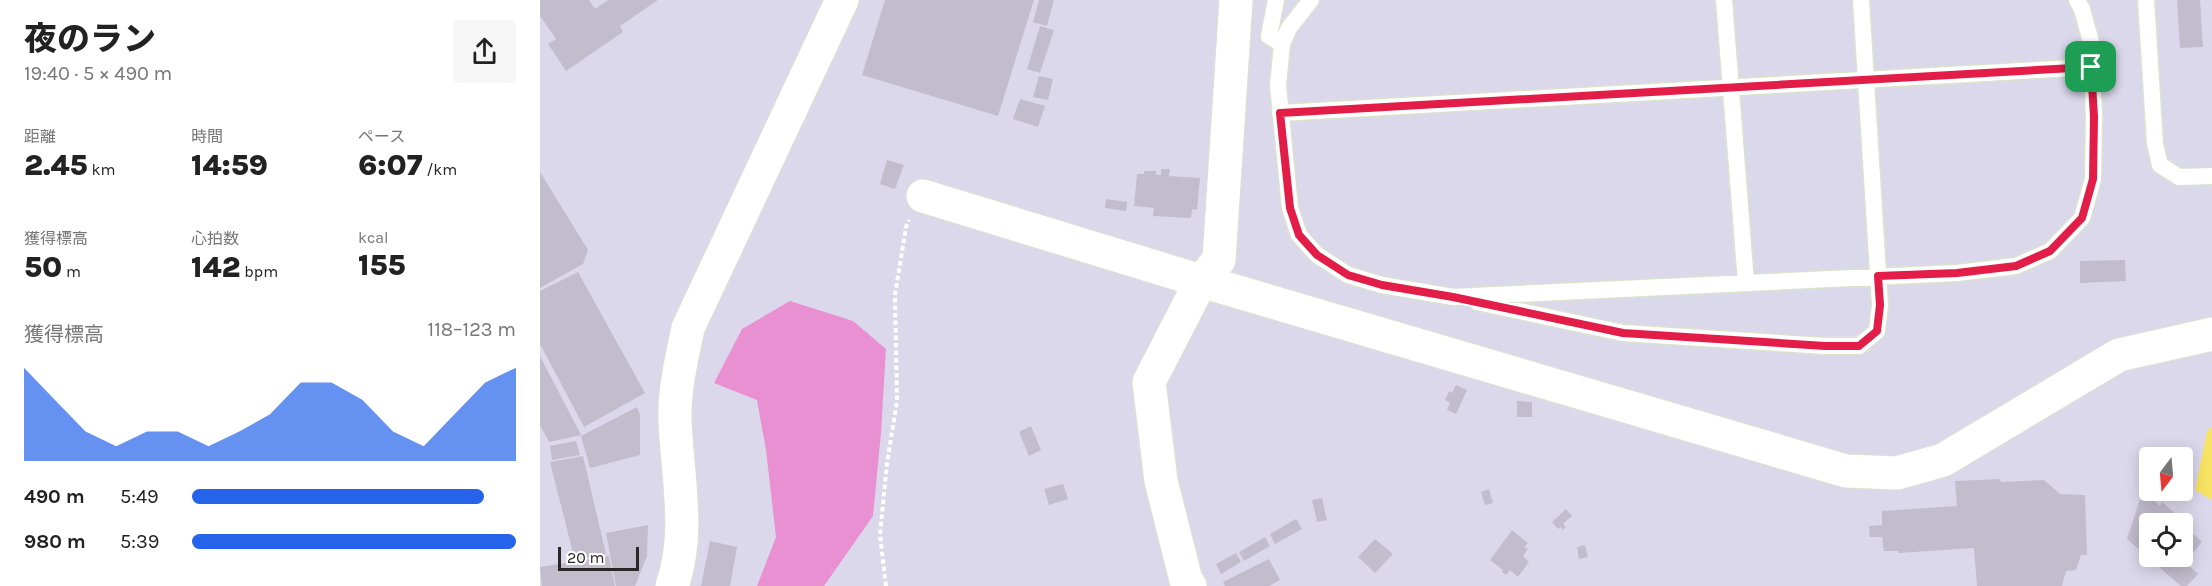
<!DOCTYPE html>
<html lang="ja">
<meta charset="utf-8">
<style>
body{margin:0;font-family:Karla,"Noto Sans JP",sans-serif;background:#f6f6f6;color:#222;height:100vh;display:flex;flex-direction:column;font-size:22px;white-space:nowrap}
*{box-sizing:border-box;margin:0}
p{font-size:20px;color:#767676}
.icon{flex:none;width:33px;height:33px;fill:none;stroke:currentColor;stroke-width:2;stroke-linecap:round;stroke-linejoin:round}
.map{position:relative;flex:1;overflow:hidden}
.side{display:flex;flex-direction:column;background:#fff;width:540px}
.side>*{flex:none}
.needle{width:39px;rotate:196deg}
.controls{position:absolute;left:1599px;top:447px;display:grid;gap:12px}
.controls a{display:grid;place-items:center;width:54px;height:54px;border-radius:6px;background:#fff;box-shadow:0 3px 15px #0003;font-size:30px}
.scale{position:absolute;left:18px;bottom:15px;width:81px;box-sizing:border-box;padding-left:6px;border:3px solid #282828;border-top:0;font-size:16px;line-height:21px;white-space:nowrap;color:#282828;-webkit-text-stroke:4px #fff;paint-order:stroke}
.pin{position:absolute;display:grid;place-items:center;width:51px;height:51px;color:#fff;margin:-26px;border-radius:12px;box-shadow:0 3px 9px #0006}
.round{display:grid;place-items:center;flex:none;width:63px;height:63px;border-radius:6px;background:#f6f6f6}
.overview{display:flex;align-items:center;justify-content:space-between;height:102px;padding:0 24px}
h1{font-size:33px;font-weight:800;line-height:45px}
.figures{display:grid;grid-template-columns:repeat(3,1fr);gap:9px;height:102px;padding:6px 24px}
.figures div{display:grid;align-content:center}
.figures b{font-size:30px;font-weight:800}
.figures small{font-size:16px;font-weight:400}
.figures p{font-size:16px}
.chart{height:168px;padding:12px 24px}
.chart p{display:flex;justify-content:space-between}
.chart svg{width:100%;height:108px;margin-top:6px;fill:#2563eb;opacity:.7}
ul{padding:0 24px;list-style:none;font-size:20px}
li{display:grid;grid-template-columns:96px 72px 1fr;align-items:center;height:45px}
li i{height:15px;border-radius:8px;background:#2563eb}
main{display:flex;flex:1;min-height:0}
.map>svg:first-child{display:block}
.green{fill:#e890d1}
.water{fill:#f7e362}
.building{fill:#c1bdcd;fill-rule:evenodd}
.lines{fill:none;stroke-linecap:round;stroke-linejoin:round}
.lane-casing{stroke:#dae3cd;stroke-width:19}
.street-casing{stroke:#dae3cd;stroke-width:35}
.secondary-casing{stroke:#dae3cd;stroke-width:35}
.path{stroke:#fff;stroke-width:4;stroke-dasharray:4.5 3;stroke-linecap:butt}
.lane{stroke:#fff;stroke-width:16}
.street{stroke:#fff;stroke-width:33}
.secondary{stroke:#fff;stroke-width:33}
.route-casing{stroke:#fff;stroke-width:12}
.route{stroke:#e11d48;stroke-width:8}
</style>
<main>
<section class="side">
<div class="overview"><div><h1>夜のラン</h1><p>19:40 · 5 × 490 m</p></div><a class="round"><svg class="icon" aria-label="share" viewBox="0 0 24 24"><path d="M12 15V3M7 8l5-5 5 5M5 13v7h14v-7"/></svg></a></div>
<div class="figures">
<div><p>距離</p><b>2.45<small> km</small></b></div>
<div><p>時間</p><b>14:59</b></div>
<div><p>ペース</p><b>6:07<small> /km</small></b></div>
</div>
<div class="figures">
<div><p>獲得標高</p><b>50<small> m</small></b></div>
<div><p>心拍数</p><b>142<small> bpm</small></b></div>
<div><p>kcal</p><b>155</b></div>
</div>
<div class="chart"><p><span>獲得標高</span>118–123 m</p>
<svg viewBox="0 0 160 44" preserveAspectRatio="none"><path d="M0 44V6L10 19L20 32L30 38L40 32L50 32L60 38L70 32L80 25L90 12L100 12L110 19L120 32L130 38L140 25L150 12L160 6V44z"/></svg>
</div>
<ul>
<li><b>490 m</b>5:49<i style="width:90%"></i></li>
<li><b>980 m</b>5:39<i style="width:100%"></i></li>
</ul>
</section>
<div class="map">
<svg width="1672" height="586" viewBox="0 0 1672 586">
<rect width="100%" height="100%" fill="#dcd8ec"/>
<!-- green -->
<path class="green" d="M 250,301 L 313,321 L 346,349 L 341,433 L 333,516 L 284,586 L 217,586 L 236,537 L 226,450 L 217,400 L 174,383 L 202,329 Z"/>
<!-- water -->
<path class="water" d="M 1672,426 L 1672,500 L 1655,490 L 1667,432 Z"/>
<!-- building -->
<path class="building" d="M 0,0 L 49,0 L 55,9 L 68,0 L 118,0 L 80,26 L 83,32 L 26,71 L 8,44 L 16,39 L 0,16 Z
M 345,0 L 494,0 L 458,116 L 322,75 Z
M 499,0 L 514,0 L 507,26 L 493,22 Z
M 1637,0 L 1660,0 L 1663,47 L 1640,48 Z
M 500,26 L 514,30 L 500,73 L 487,69 Z
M 499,76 L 513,79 L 508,100 L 493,97 Z
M 480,99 L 505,106 L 498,127 L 473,119 Z
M 347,160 L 364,165 L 355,189 L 340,184 Z
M 621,169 L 630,169 L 629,176 L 660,178 L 657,210 L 652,209 L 651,218 L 613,216 L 614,208 L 594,206 L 597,174 L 604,174 L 604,171 L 616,171 L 616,175 L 621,175 Z
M 0,172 L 48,250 L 43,264 L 0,288 Z
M 566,199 L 587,202 L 586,211 L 565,208 Z
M 1585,260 L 1586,281 L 1540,283 L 1540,261 Z
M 38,272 L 105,393 L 44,427 L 0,344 L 0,291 Z
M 0,356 L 41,435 L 9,442 L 0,425 Z
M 916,385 L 927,390 L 916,414 L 907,410 L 910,403 L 905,400 L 909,391 L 912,393 Z
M 977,401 L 992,402 L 992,417 L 977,417 Z
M 97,407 L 100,415 L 100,455 L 50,468 L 41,436 Z
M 491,426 L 501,450 L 489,456 L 479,432 Z
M 36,441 L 40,455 L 12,460 L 10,446 Z
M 43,456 L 66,554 L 35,561 L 10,462 Z
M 1460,479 L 1461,482 L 1504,480 L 1520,494 L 1545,495 L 1547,555 L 1541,555 L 1536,570 L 1526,571 L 1522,586 L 1437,586 L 1434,548 L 1359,553 L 1358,551 L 1344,551 L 1342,537 L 1330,537 L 1329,526 L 1342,525 L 1342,511 L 1417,506 L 1415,481 Z
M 523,484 L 528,499 L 509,505 L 504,489 Z
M 949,489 L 953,503 L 945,505 L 941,492 Z
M 1603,490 L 1620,506 L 1622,502 L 1652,528 L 1650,531 L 1662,542 L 1645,562 L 1658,574 L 1647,586 L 1641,586 L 1587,539 ZM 1610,524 L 1642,524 L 1642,556 L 1610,556 Z
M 782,498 L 787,520 L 777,522 L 772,500 Z
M 1026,509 L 1032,516 L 1023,524 L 1026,527 L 1023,530 L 1021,527 L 1018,529 L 1012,522 Z
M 756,519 L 762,529 L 735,544 L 730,534 Z
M 108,525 L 107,556 L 95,586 L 76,586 L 66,533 Z
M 972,530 L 988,543 L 984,547 L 988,549 L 983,556 L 989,562 L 978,577 L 970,570 L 966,575 L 962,572 L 963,570 L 950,560 Z
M 725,537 L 730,546 L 704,561 L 699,552 Z
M 835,539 L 853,554 L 835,573 L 818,557 Z
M 170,541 L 197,547 L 190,586 L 161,586 Z
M 1045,545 L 1048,557 L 1039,559 L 1037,547 Z
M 696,553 L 701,562 L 681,574 L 676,564 Z
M 69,556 L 75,586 L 2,586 L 0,567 Z
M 729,559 L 740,580 L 729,586 L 685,586 L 683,582 Z"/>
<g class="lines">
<defs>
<path id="lane" d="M 736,0 L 729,36 L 742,44
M 771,0 L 749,28 L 742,44 L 738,85 L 750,208 L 759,235 L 777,255 L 808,275 L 842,285 L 913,297 L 1417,273 L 1476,266 L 1510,251 L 1542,218 L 1553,179 L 1554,117 L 1551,42 L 1542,9 L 1537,0
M 1184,0 L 1206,283
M 1606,0 L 1615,144 L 1620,165 L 1639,177 L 1672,176
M 740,113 L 1551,67
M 937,302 L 1083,333 L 1285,346 L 1319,346 L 1337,331 L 1340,305 L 1321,0"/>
<path id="street" d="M 383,196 L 661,281 L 1306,471 L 1357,473 L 1403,460 L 1579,355 L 1672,334
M 650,586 L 646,580 L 621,481 L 609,382 L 661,281 L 679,260 L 696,0"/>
<path id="secondary" d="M 132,586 C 151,532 137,476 135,420 C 134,389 142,358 148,328 L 302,0"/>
</defs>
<!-- lane casing -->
<use href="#lane" class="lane-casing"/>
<!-- street casing -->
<use href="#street" class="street-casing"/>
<!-- secondary casing -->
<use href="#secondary" class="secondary-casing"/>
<!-- path -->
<path class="path" d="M 346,586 L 340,535 L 347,463 L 357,401 L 355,295 L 366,227 L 369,220"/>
<!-- lane -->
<use href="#lane" class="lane"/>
<!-- street -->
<use href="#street" class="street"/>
<!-- secondary -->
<use href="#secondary" class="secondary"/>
</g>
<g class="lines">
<defs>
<path id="route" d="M 1551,67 L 1554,117 L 1553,179 L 1542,218 L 1510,251 L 1476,266 L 1417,273 L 1338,276 L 1340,305 L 1337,331 L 1319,346 L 1285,346 L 1083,333 L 913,297 L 842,285 L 808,275 L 777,255 L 759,235 L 750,208 L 740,113 Z"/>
</defs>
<!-- route casing -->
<use href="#route" class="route-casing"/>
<!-- route -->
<use href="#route" class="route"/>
</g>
</svg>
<div class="controls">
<a><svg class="needle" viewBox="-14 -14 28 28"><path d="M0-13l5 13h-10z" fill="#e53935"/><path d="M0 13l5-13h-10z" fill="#767676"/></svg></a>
<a><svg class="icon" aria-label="locate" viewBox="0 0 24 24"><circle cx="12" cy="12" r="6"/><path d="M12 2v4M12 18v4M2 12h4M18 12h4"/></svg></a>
</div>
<div class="scale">20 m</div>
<div class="pin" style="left:1551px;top:67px;background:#1e9e55"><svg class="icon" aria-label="arrive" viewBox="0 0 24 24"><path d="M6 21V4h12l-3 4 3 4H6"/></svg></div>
</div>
</main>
